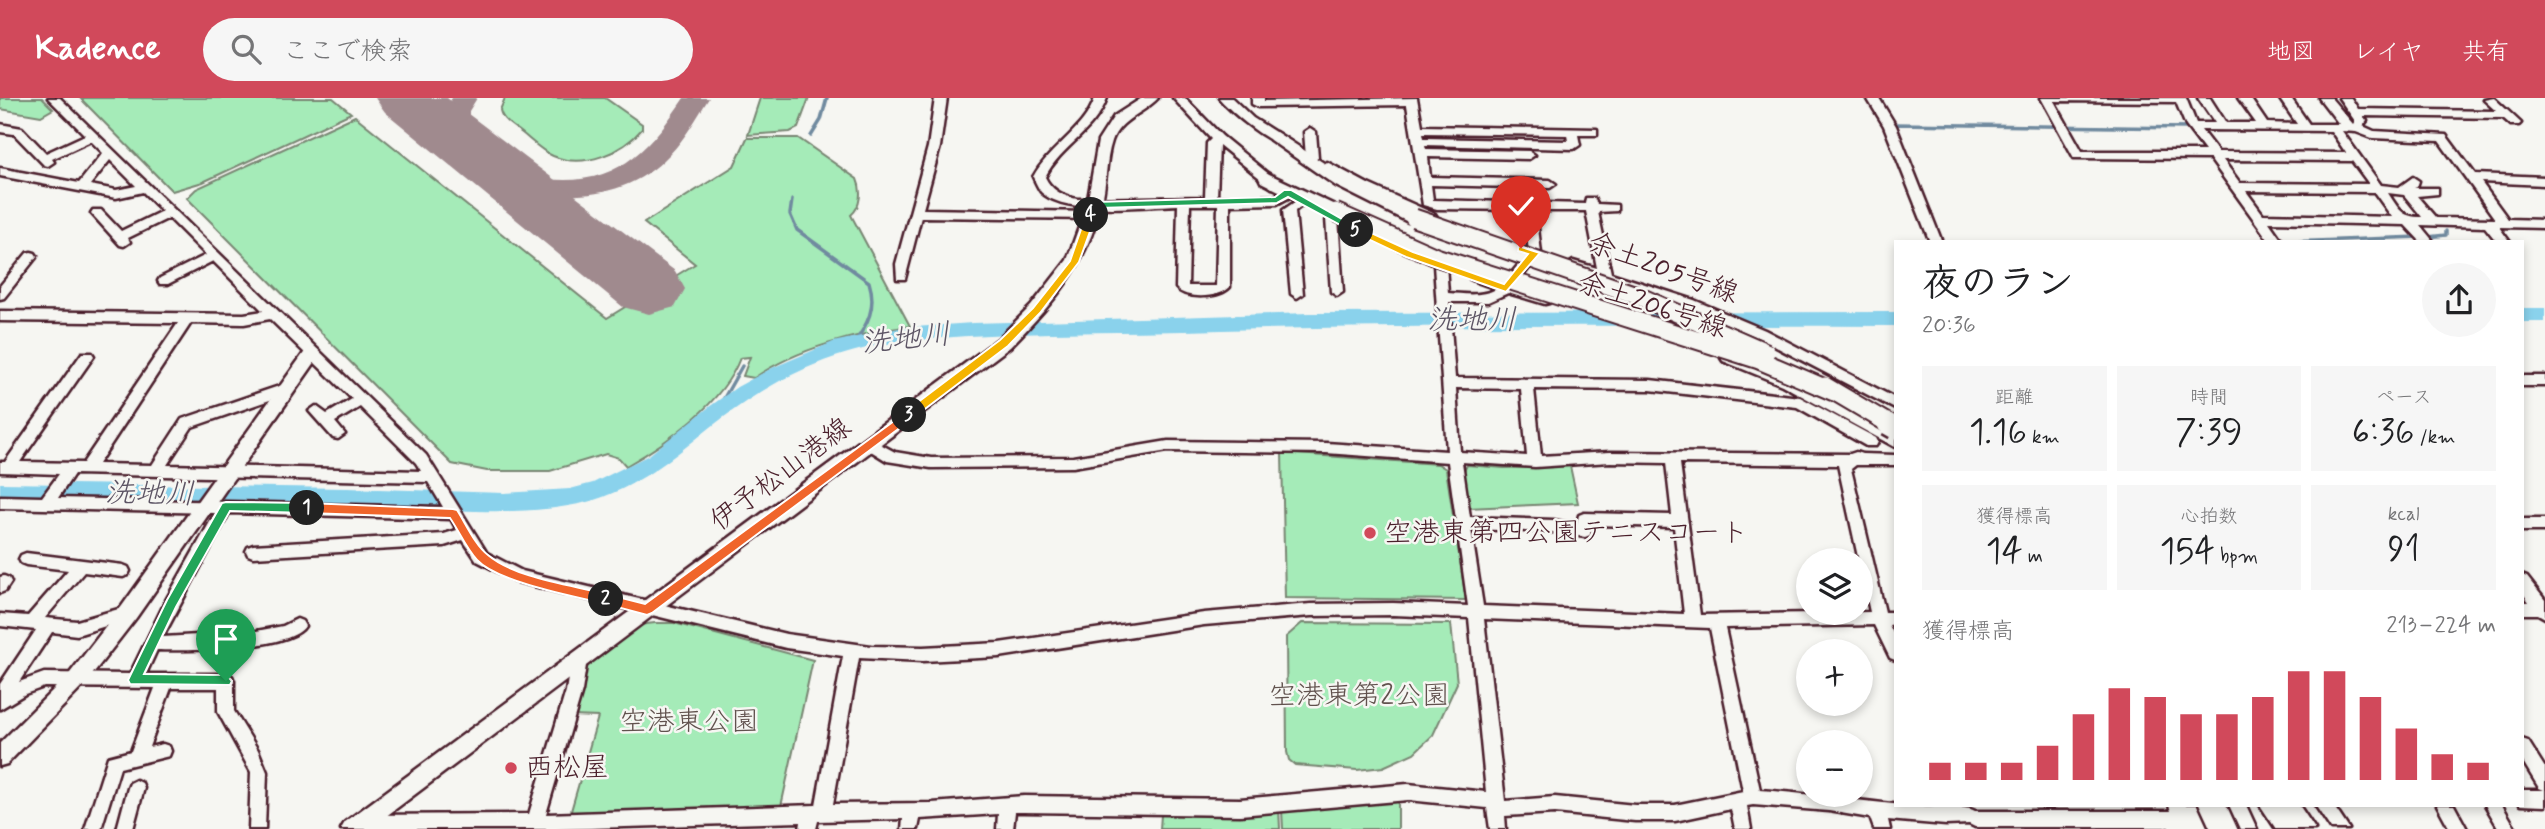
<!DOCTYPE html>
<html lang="ja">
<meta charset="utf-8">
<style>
body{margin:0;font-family:Mynerve,"Klee One",sans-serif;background:#f6f6f6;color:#202124;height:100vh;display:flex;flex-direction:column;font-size:26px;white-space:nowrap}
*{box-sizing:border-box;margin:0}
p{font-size:23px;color:#757577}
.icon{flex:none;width:38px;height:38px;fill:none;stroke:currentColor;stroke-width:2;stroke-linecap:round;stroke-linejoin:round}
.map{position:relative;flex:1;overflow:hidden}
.panel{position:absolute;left:1894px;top:142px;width:630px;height:567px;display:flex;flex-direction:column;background:#fff;border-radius:0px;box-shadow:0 4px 10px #0003}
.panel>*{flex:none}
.tools{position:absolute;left:1796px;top:450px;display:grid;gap:14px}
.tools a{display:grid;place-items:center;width:77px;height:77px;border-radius:50%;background:#fff;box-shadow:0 4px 10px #0003;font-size:35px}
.pin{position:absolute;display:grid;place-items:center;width:60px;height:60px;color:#fff;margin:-72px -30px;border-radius:50% 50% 50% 0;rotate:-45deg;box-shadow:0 0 7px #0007}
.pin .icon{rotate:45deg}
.km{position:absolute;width:35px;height:35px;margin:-18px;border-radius:50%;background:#222;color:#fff;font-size:19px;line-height:35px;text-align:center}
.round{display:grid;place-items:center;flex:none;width:74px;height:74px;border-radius:37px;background:#f6f6f6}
.overview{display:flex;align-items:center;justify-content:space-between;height:119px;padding:0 28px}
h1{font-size:38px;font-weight:600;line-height:52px}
.stats{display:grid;grid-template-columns:repeat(3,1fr);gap:10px;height:119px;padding:7px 28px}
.stats div{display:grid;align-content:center;border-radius:0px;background:#f6f6f6;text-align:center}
.stats b{font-size:35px;font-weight:600}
.stats small{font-size:19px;font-weight:400}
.stats p{font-size:19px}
.chart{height:196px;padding:14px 28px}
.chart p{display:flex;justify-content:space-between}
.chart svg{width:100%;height:126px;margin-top:7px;stroke:#d1495b;stroke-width:6}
header{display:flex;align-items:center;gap:42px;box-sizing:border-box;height:98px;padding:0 35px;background:#d1495b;color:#fff}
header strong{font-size:33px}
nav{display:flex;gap:38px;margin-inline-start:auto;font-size:24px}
.search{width:490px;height:63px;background:#f6f6f6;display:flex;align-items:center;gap:18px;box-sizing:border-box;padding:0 24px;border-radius:38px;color:#757577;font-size:26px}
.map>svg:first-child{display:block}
.green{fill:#a5ebb8;stroke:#788572;stroke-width:2}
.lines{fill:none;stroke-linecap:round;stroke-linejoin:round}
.stream{stroke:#708a9f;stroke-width:3.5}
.river{fill:#8ad2ec;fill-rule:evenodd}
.taxiway{fill:#a08a8e;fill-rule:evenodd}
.runway{fill:#a08a8e;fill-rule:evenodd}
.minor-casing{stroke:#4a1f2b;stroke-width:5}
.major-casing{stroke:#4a1f2b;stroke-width:5}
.highway-casing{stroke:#4a1f2b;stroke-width:5}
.minor{fill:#f6f6f2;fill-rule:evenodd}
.major{fill:#f6f6f2;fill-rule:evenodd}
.highway{fill:#f6f6f2;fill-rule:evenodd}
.highway-bridge-far1-casing{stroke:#4a1f2b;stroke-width:21;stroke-linecap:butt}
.highway-bridge-casing{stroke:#4a1f2b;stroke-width:26;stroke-linecap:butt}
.highway-bridge-far1{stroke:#f6f6f2;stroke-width:17}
.highway-bridge{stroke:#f6f6f2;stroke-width:21}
.split-1{fill:#22a559;stroke:#fff;stroke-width:2}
.split-2{fill:#f0652b;stroke:#fff;stroke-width:2}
.split-3{fill:#f0652b;stroke:#fff;stroke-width:2}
.split-4{fill:#f5b400;stroke:#fff;stroke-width:2}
.split-5{fill:#22a559;stroke:#fff;stroke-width:2}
.split-6{fill:#f5b400;stroke:#fff;stroke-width:2}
.poi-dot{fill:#d1495b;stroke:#f6f6f2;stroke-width:2.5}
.labels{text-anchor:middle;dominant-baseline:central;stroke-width:5;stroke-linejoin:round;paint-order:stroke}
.street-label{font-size:28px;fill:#4a1f2b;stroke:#f6f6f2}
.poi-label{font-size:28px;fill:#4a1f2b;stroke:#f6f6f2;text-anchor:start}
.park-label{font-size:28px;fill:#61524e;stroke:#f6f6f2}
.water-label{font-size:30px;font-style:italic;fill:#5d5565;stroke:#f6f6f2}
</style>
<header>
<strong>Kadence</strong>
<div class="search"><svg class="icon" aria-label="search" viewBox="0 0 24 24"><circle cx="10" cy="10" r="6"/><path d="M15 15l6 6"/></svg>ここで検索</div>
<nav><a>地図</a><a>レイヤ</a><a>共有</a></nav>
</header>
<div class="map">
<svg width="2545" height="731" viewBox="0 0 2545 731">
<rect width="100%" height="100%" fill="#f6f6f2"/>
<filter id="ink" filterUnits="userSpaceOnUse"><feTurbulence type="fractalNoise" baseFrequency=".0143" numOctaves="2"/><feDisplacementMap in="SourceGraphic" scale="14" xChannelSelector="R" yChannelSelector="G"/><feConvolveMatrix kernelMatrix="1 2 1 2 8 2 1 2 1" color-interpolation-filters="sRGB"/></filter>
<g filter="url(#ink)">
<!-- green -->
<path class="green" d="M 0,0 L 42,0 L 53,11 L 41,18 L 0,11 Z
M 80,0 L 333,0 L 351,15 L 203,84 L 172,93 Z
M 505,0 L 605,0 L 642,26 L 642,31 C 622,55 584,71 553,58 C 542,53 532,43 522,35 C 513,28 502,23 500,12 Z
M 760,0 L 809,0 L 798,30 L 790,34 L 748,37 Z
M 355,18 L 607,220 L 695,166 L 644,125 L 734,68 L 747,40 L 798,40 L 857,81 C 862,92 861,109 851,117 L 910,228 C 857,236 799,249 754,280 L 743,278 L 750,259 L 740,260 C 723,305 667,345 626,368 L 619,360 L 606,356 L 550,373 L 487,373 L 452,366 L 187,100 L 196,91 Z
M 1282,355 L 1438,366 L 1446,371 L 1466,502 L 1285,500 Z
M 1467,367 L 1504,370 L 1570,368 L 1578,405 L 1468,410 L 1462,377 Z
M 655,525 L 674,525 L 813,562 L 780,713 L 569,720 L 598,619 L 571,618 L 580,572 L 638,527 Z
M 1302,525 L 1451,526 L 1457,585 L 1433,637 L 1414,655 L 1383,669 L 1357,672 L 1295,667 L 1289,662 L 1287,654 L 1286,539 Z
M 1398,701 L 1398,731 L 1283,731 L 1282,712 Z
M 1279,711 L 1280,731 L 1160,731 L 1161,717 L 1235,717 Z"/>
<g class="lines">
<!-- stream -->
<path class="stream" d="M 1897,31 L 1895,26 L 2187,30 L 2205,54
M 811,38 L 821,22 L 827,0
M 1918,83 L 1942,144
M 792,102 L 790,116 L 797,132 L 869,184 C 877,209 868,226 853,247
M 2428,139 L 2446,137 L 2446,133
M 2289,144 L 2420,139
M 716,314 L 742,268"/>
<!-- river -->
<path class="river" d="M 2522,210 L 2545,210 L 2545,224 L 2522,224 Z
M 1895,214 L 1895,228 C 1658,228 1421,226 1184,233 C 1090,235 994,233 901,244 C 838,251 775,280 724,319 C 683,350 653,380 603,399 C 535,424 424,409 351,407 C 234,403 117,403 0,401 L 0,385 L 347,390 L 504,395 L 570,391 L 593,385 L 649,357 L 709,309 L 737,289 L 772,270 L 833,244 L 899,230 L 973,225 L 1309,215 Z"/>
<!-- taxiway -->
<path class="taxiway" d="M 452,0 L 477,0 L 469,13 L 469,38 L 465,44 L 456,46 L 447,44 C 438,30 444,12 452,0 Z
M 684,0 L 709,0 C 697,19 685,41 669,57 C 624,105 557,104 499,86 L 495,80 L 499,74 C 514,70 530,79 546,81 C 616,89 648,53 684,0 Z"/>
<!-- runway -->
<path class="runway" d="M 375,0 L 447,0 L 675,173 L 685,191 L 675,209 L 649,216 L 623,209 L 385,14 Z"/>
<defs>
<path id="minor" d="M 48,0 L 60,0 L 426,357 L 487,455 L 522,473 L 786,536 L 871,548 L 923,549 L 999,545 L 1204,515 L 1311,506 L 1393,505 L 1468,508 L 1448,364 L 1326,355 L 1168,353 L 1073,369 L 931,370 L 887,363 L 866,350 L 864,346 L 871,341 L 895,354 L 931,360 L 1073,359 L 1168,343 L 1326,345 L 1447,353 L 1434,167 L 1440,163 L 1446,167 L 1448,195 C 1464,196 1482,199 1496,191 L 1471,182 L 1469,179 L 1475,175 L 1504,184 L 1529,154 L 1524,112 L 1437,111 L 1423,107 L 1407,7 L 1258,9 L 1252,6 L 1252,0 L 1264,0 L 1264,3 L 1417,0 L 1422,28 L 1597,31 L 1597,37 L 1578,37 L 1580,47 L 1574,51 L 1425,47 L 1426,51 L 1529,53 L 1535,57 L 1529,61 L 1428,59 L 1430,79 L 1550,82 L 1556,86 L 1550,90 L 1431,87 L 1433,102 L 1585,106 L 1586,100 L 1594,100 L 1597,106 L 1617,107 L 1617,113 L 1598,114 L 1611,175 L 1694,202 L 1765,232 L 1895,300 L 1895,311 L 1755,238 L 1686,208 L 1569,170 L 1567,167 L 1573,163 L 1597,170 L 1586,113 L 1536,113 L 1541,155 L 1515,188 L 1549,199 L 1551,202 L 1549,205 L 1545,206 L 1508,195 L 1488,204 L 1449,204 L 1455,280 L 1650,282 L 1800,299 L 1876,340 L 1878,344 L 1876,348 L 1866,348 L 1797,309 L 1650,292 L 1534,291 L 1541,358 L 1610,354 L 1850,356 L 1856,354 L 1862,356 L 1895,357 L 1895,367 L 1856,367 L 1851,371 L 1885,514 L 1895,514 L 1895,526 L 1889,527 L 1895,539 L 1895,562 L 1890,560 L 1874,527 L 1725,530 L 1760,692 C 1814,696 1867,704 1922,709 C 1936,710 1964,707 1975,713 L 2171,713 L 2169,707 L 2197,707 L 2208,731 L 2179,731 L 2178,729 L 1975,729 L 1969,726 L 1946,727 L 1888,722 L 1890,731 L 1874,731 L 1870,720 L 1829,713 L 1753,707 L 1747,708 L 1751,731 L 1735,731 L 1731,711 L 1675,723 L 1635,723 L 1555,715 L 1505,718 L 1506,731 L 1490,731 L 1487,710 L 1408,702 L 1240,717 L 1024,714 L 1015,714 L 1013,731 L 997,731 L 998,716 L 920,721 L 918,731 L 902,731 L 903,721 L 818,723 L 816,731 L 800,731 L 801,724 L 556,731 L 355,731 L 352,725 L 354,719 L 360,717 L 529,716 L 566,593 L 571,561 L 573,556 L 579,554 L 585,556 L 587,561 L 582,593 L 546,716 L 816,707 L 843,558 L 786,550 L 518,484 L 477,463 L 463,442 L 444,448 L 253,459 L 248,457 L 246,453 L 248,449 L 253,447 L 444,436 L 457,432 L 451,421 L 229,415 L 163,539 L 251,534 L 283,528 L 297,521 L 302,523 L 305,528 C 292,552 184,553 157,552 L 146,576 L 226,576 L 232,578 L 234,583 L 234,613 L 258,652 L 267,674 L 265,731 L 249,731 L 251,674 L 218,614 L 218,590 L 171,590 L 149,649 L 163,646 L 169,648 L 171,653 L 169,658 L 120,670 L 101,731 L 85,731 L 108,659 L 131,653 L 155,590 L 44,589 L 25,596 L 0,611 L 0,586 L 36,532 L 0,528 L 0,516 L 28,518 L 68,472 L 26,467 L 21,465 L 19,461 L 21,457 L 26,455 L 123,467 L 128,469 L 130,473 L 128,477 L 123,479 L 84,474 L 45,520 L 77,523 L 129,508 L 134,509 L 137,514 L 134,519 L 77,537 L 52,534 L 19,584 L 44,575 L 130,576 L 166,502 L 215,415 L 0,410 L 0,398 L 42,399 L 59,376 L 0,374 L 0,364 L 5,364 L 82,255 L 92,255 L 94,258 L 20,364 L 83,365 L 178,225 L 0,223 L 0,213 L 244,216 L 263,213 L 213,163 L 168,186 L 160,186 L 158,183 L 160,180 L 206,157 L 169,120 L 128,140 L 130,144 L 124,148 L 120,147 L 91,115 L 93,112 L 101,112 L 121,133 L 162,113 L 143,94 L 116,100 L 0,78 L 0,70 L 79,85 L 103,55 L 91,43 L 52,61 L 54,64 L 48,68 L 44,67 L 14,36 L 0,34 L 0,26 L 22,30 L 46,55 L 85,37 ZM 1423,35 L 1567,37 L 1568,43 L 1424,40 ZM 110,62 L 136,88 L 116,92 L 90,87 ZM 270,221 L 352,301 L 327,316 L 316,308 L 309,313 L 333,340 L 338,341 L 345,336 L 335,324 L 360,309 L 416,365 L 421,373 L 167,367 L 192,329 L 293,294 L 295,290 L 288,285 L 182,321 L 152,367 L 98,366 L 191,225 L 244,226 ZM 1456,290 L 1521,291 L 1527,358 L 1460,354 ZM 1462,364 L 1535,369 L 1610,364 L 1666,365 L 1672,417 L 1584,415 L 1579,417 L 1577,426 L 1553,422 L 1470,419 ZM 1680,365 L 1838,367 L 1870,514 L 1700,517 ZM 74,376 L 428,384 L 443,409 L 58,400 ZM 1592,427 L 1674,429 L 1684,516 L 1483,508 L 1471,431 L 1553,434 L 1585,439 L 1590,437 ZM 1393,517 L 1469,520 L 1486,694 L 1408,686 L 1240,701 L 1024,698 L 932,705 L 833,706 L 859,560 L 923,563 L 999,559 L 1204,527 L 1311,518 ZM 1484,521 L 1710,530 L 1743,693 L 1675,707 L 1635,707 L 1555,699 L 1505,703 Z
M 935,0 L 947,0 L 940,49 L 923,111 L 1091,114 L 1095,115 L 1097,118 L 1095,121 L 921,119 L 905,181 L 897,181 L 896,166 L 928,49 Z
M 1095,0 L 1107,0 C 1095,34 1061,48 1045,79 C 1051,92 1063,98 1077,101 L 1205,99 L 1207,45 L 1211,41 L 1173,0 L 1185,0 L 1222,38 L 1282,87 L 1280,90 L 1272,90 L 1219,47 L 1217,99 L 1275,98 L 1284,92 L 1292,92 L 1292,98 L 1277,106 L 1230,107 L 1230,189 C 1220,200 1186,202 1176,190 L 1178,107 C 1145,108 1065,118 1041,94 C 1038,90 1035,83 1033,79 C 1050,48 1084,33 1095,0 ZM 1190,107 L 1218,107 L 1216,188 L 1188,188 Z
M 1219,0 L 1232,0 L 1253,20 L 1291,44 L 1289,47 C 1271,49 1231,14 1219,0 Z
M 1867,0 L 1879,0 L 1896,28 L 1942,144 L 1930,144 L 1884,28 Z
M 2041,0 L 2186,0 L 2196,25 L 2215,25 L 2198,0 L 2210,0 L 2226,25 L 2256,25 L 2238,0 L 2250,0 L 2267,25 L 2297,26 L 2279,0 L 2291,0 L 2309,26 L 2339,26 L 2319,0 L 2331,0 L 2353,26 L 2355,23 L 2339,0 L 2351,0 L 2358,11 L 2496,13 L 2484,2 L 2494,0 L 2521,25 L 2519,27 L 2511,27 L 2503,20 L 2363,18 L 2367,23 L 2363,28 L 2374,33 L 2446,37 L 2475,76 L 2545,79 L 2545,87 L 2481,84 L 2508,121 L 2545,122 L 2545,130 L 2499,129 L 2510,144 L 2497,144 L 2485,129 L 2420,127 L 2434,144 L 2421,144 L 2405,127 L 2269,124 L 2283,144 L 2270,144 L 2210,61 L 2074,60 ZM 2054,3 L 2176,4 L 2186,28 L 2205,53 L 2082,53 ZM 2201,32 L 2331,33 L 2346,55 L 2218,54 ZM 2342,33 L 2356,34 L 2372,40 L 2439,43 L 2495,121 L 2436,120 L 2417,98 L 2438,96 L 2438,90 L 2414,90 L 2417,89 L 2419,83 L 2413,79 L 2399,89 L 2381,87 ZM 2223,62 L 2352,63 L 2369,86 L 2240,85 ZM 2246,93 L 2374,94 L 2392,119 L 2263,116 ZM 2388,95 L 2404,97 L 2422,119 C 2401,119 2399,111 2388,95 Z
M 1310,30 L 1316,34 L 1318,59 L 1312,63 L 1306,59 L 1304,34 Z
M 1327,64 L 1368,86 L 1435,116 L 1437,119 L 1435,122 L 1427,122 L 1360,92 L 1323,71 L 1321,68 Z
M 1302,99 L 1308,103 L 1295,113 L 1303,196 L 1297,200 L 1291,196 L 1283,112 Z
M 1332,116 L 1338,120 L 1343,194 L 1337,198 L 1331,194 L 1326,120 Z
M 31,154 L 35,155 L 37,158 L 35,161 L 4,200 L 0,201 L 0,188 L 27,155 Z
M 1728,255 L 1792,281 L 1895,338 L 1895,349 L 1782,287 L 1723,263 L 1721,260 L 1723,257 Z
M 2522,278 L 2545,278 L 2545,288 L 2522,288 Z
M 2522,421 L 2545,421 L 2545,433 L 2522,433 Z
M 2522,477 L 2527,479 L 2545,502 L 2545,520 L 2538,516 L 2522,516 L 2522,504 L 2529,504 L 2522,494 Z
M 4,478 L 9,480 L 11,484 L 5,493 L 0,495 L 0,479 Z
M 2522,641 L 2528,643 L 2545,670 L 2545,708 L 2520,707 L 2522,692 L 2544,692 L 2539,690 L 2522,662 Z
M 136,682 L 142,685 L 144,690 L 133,731 L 117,731 L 128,690 L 130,685 Z
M 2229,707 L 2246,707 L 2257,731 L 2240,731 Z
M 2260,707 L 2278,707 L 2294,731 L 2276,731 Z
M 2315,707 L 2333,707 L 2349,731 L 2331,731 Z
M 2437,707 L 2454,707 L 2467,731 L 2450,731 Z
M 2485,707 L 2502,707 L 2516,731 L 2499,731 Z"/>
<path id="major" d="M 1142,0 L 1158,0 C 1143,16 1120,21 1112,43 C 1105,63 1107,87 1101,107 C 1085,170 1054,204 1010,249 L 369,731 L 341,731 L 345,724 L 998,241 L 1031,208 L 1067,162 L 1087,107 L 1098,43 L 1114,18 Z
M 312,250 L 318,252 L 320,256 L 318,260 L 136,520 L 84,587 L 7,666 L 0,668 L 0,645 L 70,575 L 122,508 L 306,252 Z"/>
<path id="highway" d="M 1276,34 L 1347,80 L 1420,116 L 1422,120 L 1420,124 L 1408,124 L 1336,88 L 1270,42 L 1268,39 L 1270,36 Z
M 1267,75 L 1341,110 L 1343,114 L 1335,119 L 1329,118 L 1261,84 L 1259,80 L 1261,76 Z
M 2273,707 L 2299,707 L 2315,731 L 2289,731 Z"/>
</defs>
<!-- minor casing -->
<use href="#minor" class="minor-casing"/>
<!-- major casing -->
<use href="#major" class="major-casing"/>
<!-- highway casing -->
<use href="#highway" class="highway-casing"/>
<!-- minor -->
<use href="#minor" class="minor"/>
<!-- major -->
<use href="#major" class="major"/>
<!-- highway -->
<use href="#highway" class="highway"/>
<defs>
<path id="highway-bridge-far1" d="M 1335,114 L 1436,159 L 1759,262 L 1834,294
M 1414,120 L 1636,197 L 1766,254
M 1825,288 L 1891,327"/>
<path id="highway-bridge" d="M 1888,326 L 1895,330"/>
</defs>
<!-- highway-bridge-far1 casing -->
<use href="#highway-bridge-far1" class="highway-bridge-far1-casing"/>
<!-- highway-bridge casing -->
<use href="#highway-bridge" class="highway-bridge-casing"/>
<!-- highway-bridge-far1 -->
<use href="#highway-bridge-far1" class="highway-bridge-far1"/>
<!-- highway-bridge -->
<use href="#highway-bridge" class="highway-bridge"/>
</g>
</g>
<!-- split-1 -->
<path class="split-1" d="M 226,404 L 307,405 L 313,410 L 307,415 L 230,413 L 176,509 L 144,576 L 226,577 L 232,583 L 230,587 L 130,586 L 128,582 L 167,502 L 222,405 Z"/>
<!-- split-2 -->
<path class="split-2" d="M 307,405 L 453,411 L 457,412 C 466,426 475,447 488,457 C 515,480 572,487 606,496 L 612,501 L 606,506 C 576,499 497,484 477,462 C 466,450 459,433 450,420 L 307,415 L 302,410 Z"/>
<!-- split-3 -->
<path class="split-3" d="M 909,312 L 913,314 L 913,320 L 652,515 L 647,517 L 602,505 L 602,497 L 606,496 L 645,506 Z"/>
<!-- split-4 -->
<path class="split-4" d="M 1091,114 L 1096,117 L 1079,164 L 1040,215 L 1008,248 L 913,320 L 905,320 L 905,314 L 1000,242 L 1033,210 L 1070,163 L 1086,117 Z"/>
<!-- split-5 -->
<path class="split-5" d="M 1284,92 L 1291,92 L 1361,132 L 1353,134 L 1288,99 L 1277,105 L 1098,110 L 1094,120 L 1086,117 L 1089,107 L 1094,104 L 1275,99 Z"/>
<!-- split-6 -->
<path class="split-6" d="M 1356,128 L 1413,154 L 1504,186 L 1528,156 L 1518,153 L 1518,148 L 1540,155 L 1506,194 L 1406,159 L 1353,134 L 1351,132 Z"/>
<!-- markers -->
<g class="poi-dot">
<circle cx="1370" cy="435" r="7"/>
<circle cx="511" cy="670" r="7"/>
</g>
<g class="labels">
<!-- street labels -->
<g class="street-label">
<text transform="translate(1663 171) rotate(20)">余土205号線</text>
<text transform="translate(1652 208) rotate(18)">余土206号線</text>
<text transform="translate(781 377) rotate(-37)">伊予松山港線</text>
</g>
<!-- poi labels -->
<g class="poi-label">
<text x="1384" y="435">空港東第四公園テニスコート</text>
<text x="525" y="670">西松屋</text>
</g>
<!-- park labels -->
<g class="park-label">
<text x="1359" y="598">空港東第2公園</text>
<text x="689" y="624">空港東公園</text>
</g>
<!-- water labels -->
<g class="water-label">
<text x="1472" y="222">洗地川</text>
<text transform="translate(906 241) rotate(-6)">洗地川</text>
<text transform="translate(150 396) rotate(1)">洗地川</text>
</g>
</g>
</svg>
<div class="tools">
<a><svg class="icon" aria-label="layers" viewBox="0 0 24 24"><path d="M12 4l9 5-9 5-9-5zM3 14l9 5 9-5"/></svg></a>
<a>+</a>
<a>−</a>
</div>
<div class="pin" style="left:226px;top:583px;background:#1e9e55"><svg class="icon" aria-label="arrive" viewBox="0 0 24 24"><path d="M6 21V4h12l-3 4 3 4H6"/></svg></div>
<div class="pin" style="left:1521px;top:150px;background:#d93025"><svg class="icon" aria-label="check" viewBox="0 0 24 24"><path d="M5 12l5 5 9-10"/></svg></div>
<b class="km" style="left:307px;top:410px">1</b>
<b class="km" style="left:606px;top:501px">2</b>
<b class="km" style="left:909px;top:317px">3</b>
<b class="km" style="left:1091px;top:117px">4</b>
<b class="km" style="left:1356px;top:132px">5</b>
<section class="panel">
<div class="overview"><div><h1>夜のラン</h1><p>20:36</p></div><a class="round"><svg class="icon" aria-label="share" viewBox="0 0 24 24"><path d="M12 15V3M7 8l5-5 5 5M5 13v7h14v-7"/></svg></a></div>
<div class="stats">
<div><p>距離</p><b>1.16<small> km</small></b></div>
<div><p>時間</p><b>7:39</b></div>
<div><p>ペース</p><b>6:36<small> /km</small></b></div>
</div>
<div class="stats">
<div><p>獲得標高</p><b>14<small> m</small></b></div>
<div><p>心拍数</p><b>154<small> bpm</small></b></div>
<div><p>kcal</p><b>91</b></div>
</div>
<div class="chart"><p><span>獲得標高</span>213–224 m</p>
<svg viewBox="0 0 160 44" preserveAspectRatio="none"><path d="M5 44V38M15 44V38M25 44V38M35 44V32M45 44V21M55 44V12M65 44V15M75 44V21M85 44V21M95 44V15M105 44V6M115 44V6M125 44V15M135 44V26M145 44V35M155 44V38"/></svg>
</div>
</section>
</div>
